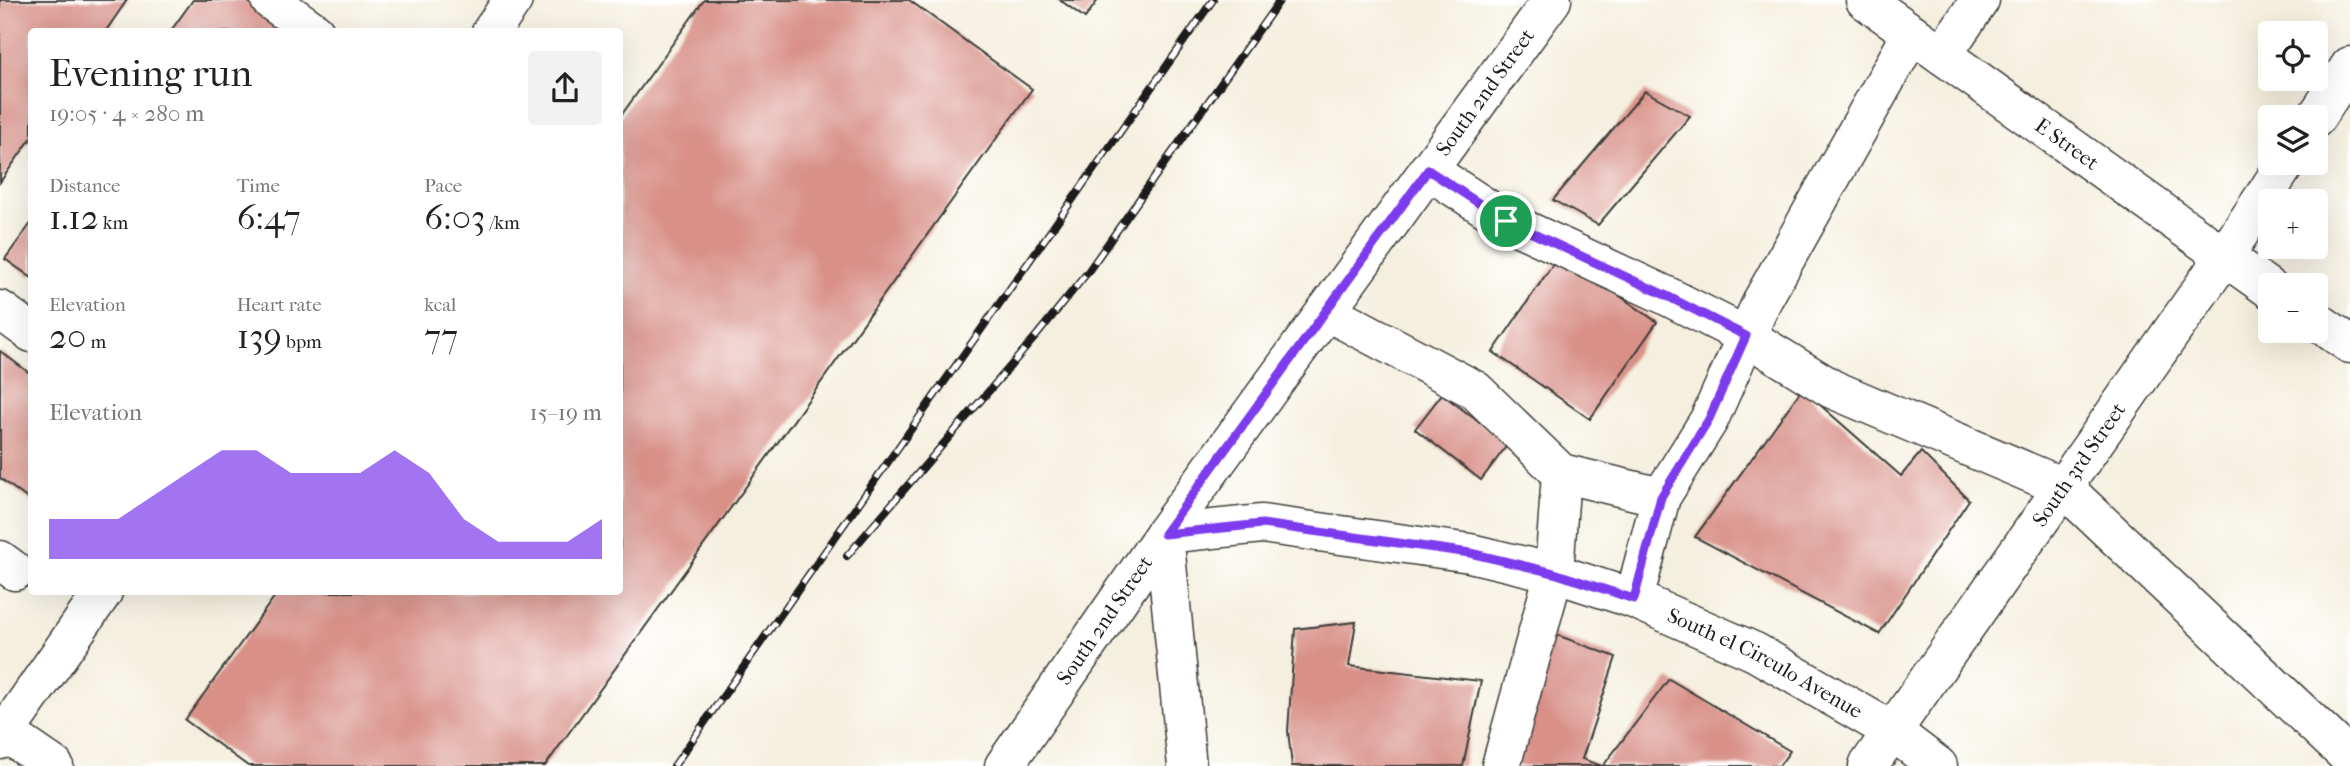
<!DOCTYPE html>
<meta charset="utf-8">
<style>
body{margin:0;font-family:"IM FELL French Canon",serif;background:#f2f2f2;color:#222;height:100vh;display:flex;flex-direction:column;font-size:26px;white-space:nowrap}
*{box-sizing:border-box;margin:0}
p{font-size:23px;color:#767676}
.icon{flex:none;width:38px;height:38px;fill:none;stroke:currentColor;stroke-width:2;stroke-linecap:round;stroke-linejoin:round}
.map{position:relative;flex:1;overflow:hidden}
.details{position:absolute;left:28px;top:28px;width:595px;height:567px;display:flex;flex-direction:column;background:#fff;border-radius:7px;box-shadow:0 7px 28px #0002}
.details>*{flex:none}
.buttons{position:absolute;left:2258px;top:21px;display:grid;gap:14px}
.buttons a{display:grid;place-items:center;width:70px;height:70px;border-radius:7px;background:#fff;box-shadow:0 7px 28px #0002;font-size:35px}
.pin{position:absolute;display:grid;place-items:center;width:60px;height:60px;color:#fff;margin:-30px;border:4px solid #fff;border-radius:50%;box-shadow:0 2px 7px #0007}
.round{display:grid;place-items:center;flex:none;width:74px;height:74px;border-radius:7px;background:#f2f2f2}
.summary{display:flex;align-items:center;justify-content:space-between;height:119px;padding:0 21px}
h1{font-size:38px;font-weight:600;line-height:52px}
.stats{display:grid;grid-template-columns:repeat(3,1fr);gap:10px;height:119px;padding:7px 21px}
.stats div{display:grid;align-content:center}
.stats b{font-size:35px;font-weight:600}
.stats small{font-size:19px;font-weight:400}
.stats p{font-size:19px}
.chart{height:196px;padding:14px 21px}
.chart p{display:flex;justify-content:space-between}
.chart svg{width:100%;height:126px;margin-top:7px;fill:#7c3aed;opacity:.7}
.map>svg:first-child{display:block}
.building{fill:#d89087}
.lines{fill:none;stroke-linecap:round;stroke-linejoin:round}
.minor-casing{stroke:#3c3c39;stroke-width:41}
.major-casing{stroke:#3c3c39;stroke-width:41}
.minor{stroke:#fff;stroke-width:38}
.major{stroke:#fff;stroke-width:38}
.rail-casing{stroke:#1c1c1c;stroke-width:8}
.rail{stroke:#fff;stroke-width:5;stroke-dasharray:16;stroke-linecap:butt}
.route-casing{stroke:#fff;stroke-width:14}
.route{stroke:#7c3aed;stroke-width:9}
.labels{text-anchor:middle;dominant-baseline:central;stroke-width:5;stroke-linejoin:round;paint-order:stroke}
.street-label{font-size:21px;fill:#1c1c1c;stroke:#fff}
</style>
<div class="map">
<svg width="2350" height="766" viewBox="0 0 2350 766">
<rect width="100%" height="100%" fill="#fff"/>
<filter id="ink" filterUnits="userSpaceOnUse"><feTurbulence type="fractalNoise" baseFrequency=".0143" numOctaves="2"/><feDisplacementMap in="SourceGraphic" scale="14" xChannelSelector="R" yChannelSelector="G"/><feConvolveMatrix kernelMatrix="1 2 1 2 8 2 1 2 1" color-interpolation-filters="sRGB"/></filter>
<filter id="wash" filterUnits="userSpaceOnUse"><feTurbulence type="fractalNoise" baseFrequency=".00686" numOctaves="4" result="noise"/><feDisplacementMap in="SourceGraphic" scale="28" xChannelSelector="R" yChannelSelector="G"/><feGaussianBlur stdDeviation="1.57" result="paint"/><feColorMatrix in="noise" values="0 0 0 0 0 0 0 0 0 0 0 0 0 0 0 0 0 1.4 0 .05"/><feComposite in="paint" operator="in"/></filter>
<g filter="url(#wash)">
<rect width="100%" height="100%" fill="#f4efde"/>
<g id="blocks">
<!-- building -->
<path class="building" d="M 0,0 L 127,0 L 105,32 L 32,32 L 32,137 L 0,182 Z
M 193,0 L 246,0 L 289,32 L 170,32 Z
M 704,0 L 909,0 L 1032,89 L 545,766 L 248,766 L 185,720 L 278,592 L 620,592 L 620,117 Z
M 1060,0 L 1098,0 L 1085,18 Z
M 1645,91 L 1690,116 L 1598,225 L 1553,200 Z
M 32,222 L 32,278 L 5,259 Z
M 1560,254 L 1657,322 L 1590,419 L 1493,352 Z
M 0,351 L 32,375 L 32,502 L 0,478 Z
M 1802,389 L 1901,476 L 1921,452 L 1969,500 L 1879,634 L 1695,537 Z
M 1442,394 L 1508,444 L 1481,480 L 1415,429 Z
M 1356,622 L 1349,666 L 1481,681 L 1463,766 L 1292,766 L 1288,731 L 1295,629 Z
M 1549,632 L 1616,657 L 1582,759 L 1602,766 L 1517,766 Z
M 1669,679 L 1790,751 L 1779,766 L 1603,766 Z"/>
</g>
</g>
<g filter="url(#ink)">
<use href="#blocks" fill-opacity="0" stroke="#3c3c39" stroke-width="2"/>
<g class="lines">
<defs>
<g id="minor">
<path d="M 270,0 L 315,32"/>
<path id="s1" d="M 1865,0 L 2270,289"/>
<path d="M 491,32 L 513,0"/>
<path d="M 1942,55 L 1980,0"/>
<path d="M 2315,119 L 2350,66"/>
<path d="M 1428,170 L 1506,221 L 1665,295 L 1746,336 L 1832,389 L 2063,487 L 2350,758"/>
<path d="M 0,310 L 32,333"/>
<path d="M 1326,311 L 1475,390 L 1561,473 L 1661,497"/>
<path d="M 2315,320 L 2350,344"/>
<path d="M 0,560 L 15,571"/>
<path d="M 1634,599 L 1661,497 L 1709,420 L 1762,301 L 1912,33"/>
<path d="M 0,740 L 103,592"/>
<path id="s2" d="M 1187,766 L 1164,534 L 1262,524 L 1470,553 L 1554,573 L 1634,599 L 1755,652 L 1892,731 L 1938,766"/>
<path d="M 1501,766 L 1554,573 L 1561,473"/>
<path id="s3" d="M 1868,766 L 2224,257 L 2286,163"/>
</g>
<g id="major">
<path d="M 0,729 L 54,766"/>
<path id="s4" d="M 1004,766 L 1164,534 L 1552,0"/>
</g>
</defs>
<!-- minor casing -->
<use href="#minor" class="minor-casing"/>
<!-- major casing -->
<use href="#major" class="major-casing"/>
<!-- minor -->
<use href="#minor" class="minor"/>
<!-- major -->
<use href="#major" class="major"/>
<defs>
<path id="rail" d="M 847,556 L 1037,335 L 1087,273 L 1280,0
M 674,766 L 1213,0"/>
</defs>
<!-- rail casing -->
<use href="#rail" class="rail-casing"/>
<!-- rail -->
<use href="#rail" class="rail"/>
</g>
</g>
<g class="lines" filter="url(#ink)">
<defs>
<path id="route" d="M 1428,170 L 1506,221 L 1665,295 L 1746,336 L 1709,419 L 1661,497 L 1634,599 L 1554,573 L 1470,553 L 1262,524 L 1164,534 Z"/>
</defs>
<!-- route casing -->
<use href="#route" class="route-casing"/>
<!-- route -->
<use href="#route" class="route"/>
</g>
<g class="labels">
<!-- street labels -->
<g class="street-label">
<text stroke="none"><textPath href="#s4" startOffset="828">South 2nd Street</textPath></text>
<text stroke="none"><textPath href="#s1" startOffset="248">E Street</textPath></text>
<text stroke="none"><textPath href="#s3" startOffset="368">South 3rd Street</textPath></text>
<text stroke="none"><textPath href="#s4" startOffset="177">South 2nd Street</textPath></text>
<text stroke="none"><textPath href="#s2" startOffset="858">South el Circulo Avenue</textPath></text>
</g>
</g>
</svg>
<div class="buttons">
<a><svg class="icon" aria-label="locate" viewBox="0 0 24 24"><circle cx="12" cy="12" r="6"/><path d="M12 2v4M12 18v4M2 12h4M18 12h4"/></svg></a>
<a><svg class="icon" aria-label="layers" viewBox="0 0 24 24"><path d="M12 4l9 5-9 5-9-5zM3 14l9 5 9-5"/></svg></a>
<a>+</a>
<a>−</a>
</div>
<div class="pin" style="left:1506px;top:221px;background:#1e9e55"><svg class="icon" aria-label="arrive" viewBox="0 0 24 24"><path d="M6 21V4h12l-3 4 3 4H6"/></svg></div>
<section class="details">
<div class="summary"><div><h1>Evening run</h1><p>19:05 · 4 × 280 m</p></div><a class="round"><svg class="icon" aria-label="share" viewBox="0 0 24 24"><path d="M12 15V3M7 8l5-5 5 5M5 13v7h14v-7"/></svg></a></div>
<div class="stats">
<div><p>Distance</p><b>1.12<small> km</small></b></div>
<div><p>Time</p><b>6:47</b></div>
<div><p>Pace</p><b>6:03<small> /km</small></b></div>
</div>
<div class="stats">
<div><p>Elevation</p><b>20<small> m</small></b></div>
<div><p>Heart rate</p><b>139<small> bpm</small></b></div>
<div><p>kcal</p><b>77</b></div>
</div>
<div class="chart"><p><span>Elevation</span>15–19 m</p>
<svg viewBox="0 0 160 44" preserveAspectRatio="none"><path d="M0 44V30L10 30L20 30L30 22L40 14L50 6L60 6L70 14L80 14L90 14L100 6L110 14L120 30L130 38L140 38L150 38L160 30V44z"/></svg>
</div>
</section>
</div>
